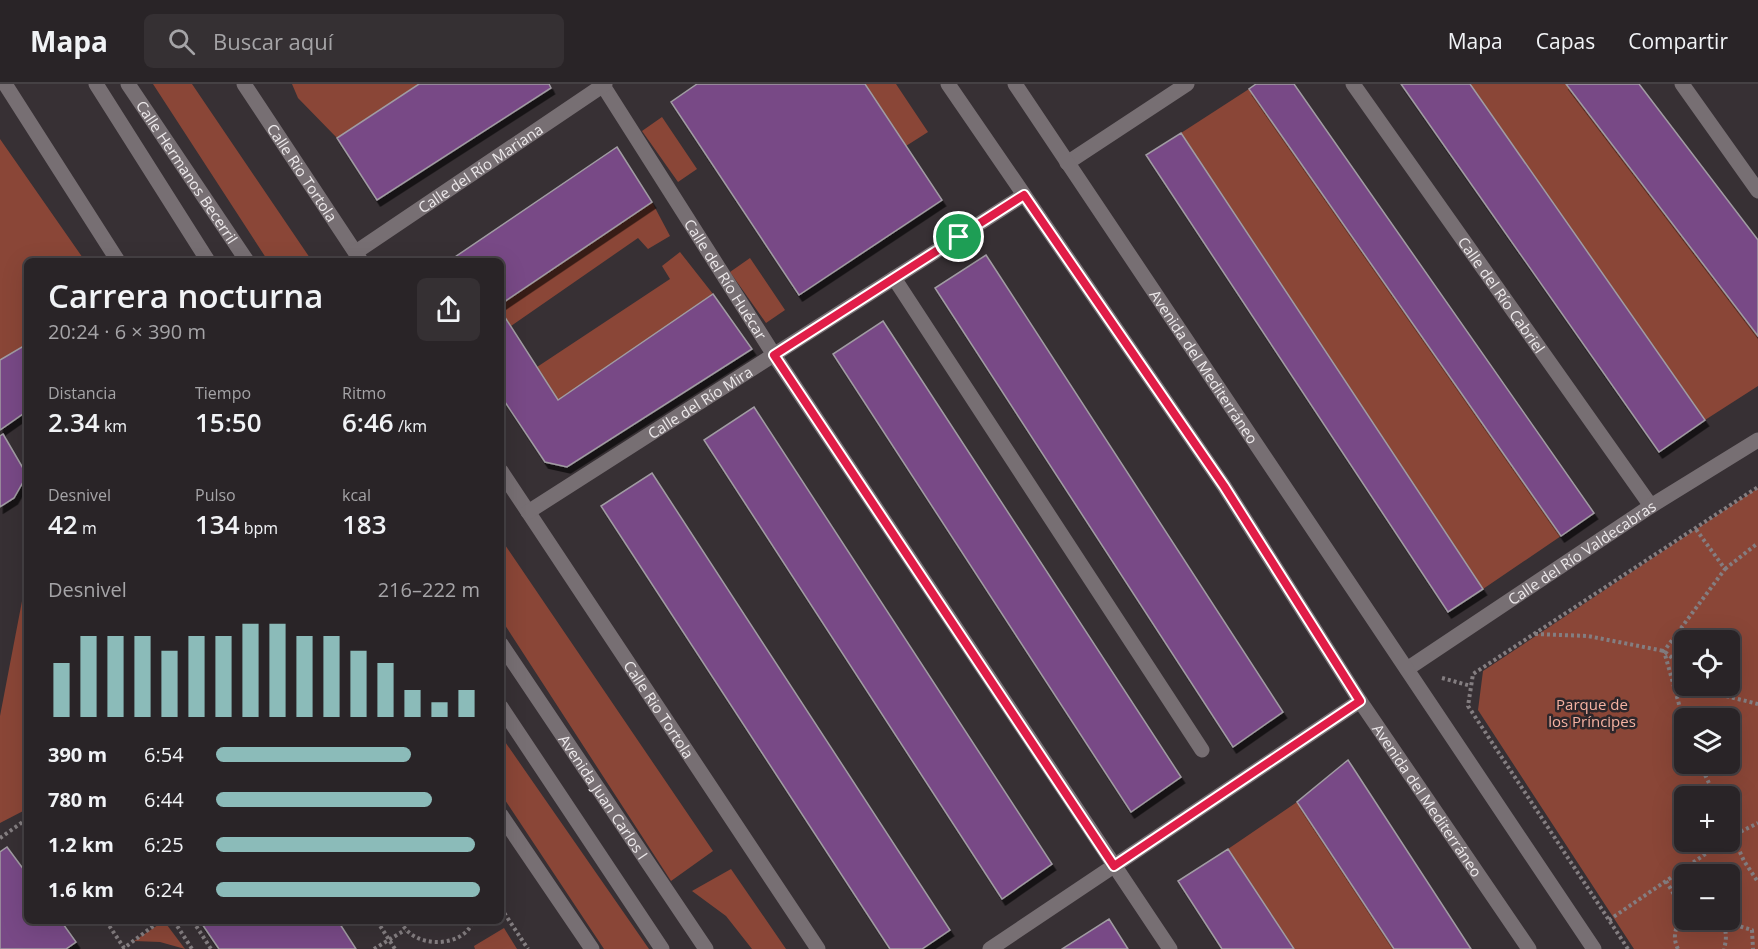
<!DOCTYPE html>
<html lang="es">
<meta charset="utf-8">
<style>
body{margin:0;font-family:"Open Sans",sans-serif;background:#353033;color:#f1f3f6;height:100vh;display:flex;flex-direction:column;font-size:22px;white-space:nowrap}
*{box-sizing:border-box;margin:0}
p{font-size:20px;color:#a5a4a7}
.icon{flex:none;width:33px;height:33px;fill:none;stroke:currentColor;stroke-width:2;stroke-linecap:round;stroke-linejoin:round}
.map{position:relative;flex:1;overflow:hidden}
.sheet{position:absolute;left:24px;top:174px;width:480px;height:666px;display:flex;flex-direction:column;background:#292427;border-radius:9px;box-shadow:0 6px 24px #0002,0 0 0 2px #454144}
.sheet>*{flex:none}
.fabs{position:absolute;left:1674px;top:546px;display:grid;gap:12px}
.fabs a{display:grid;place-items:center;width:66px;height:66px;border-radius:9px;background:#292427;box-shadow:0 6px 24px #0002,0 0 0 2px #454144;font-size:30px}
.pin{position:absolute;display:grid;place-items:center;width:51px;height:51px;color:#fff;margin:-26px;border:3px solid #fff;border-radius:50%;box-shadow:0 2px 6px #0007}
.round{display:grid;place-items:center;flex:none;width:63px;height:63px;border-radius:9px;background:#353033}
.overview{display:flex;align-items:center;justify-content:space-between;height:102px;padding:0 24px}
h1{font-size:33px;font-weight:600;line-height:45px}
.metrics{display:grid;grid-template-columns:repeat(3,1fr);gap:9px;height:102px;padding:6px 24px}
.metrics div{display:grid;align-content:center}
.metrics b{font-size:26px;font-weight:600}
.metrics small{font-size:16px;font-weight:400}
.metrics p{font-size:16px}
.chart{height:168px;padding:12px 24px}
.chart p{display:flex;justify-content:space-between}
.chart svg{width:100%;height:108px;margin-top:6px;stroke:#8bbbb9;stroke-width:6}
ul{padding:0 24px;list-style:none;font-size:20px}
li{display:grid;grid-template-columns:96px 72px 1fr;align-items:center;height:45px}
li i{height:15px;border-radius:8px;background:#8bbbb9}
header{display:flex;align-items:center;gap:36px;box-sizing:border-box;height:84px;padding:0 30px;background:#292427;border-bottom:2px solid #454144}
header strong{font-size:28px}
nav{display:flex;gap:33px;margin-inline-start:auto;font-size:21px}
.search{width:420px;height:54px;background:#353033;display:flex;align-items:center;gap:15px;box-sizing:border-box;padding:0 21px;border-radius:9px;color:#a5a4a7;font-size:22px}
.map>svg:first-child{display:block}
.green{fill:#8a4637;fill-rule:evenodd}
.building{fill:#784886;stroke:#a19ca3;stroke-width:1.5;filter:url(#shadow)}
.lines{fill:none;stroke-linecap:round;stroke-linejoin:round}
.path{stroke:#847e81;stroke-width:4;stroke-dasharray:3 3;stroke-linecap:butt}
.street{stroke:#776f73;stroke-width:15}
.secondary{stroke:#776f73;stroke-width:15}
.route-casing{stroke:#fff;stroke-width:12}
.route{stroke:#e11d48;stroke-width:8}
.labels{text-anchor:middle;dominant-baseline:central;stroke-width:5;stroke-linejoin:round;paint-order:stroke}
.street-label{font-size:15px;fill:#ede9eb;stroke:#2d262a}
.park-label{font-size:15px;fill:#f6b2a2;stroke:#2d262a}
</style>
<header>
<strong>Mapa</strong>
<div class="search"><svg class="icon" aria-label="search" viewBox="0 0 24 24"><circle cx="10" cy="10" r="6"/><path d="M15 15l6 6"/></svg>Buscar aquí</div>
<nav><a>Mapa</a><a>Capas</a><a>Compartir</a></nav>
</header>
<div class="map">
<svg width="1758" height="865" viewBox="0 0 1758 865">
<defs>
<filter id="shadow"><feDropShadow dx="3.5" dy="6" stdDeviation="0" flood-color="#0009"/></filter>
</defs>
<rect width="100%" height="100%" fill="#373034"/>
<!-- green -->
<path class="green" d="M 153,0 L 192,0 L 312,177 L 268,177 Z
M 292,0 L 419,0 L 337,54 L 298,14 Z
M 865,0 L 896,0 L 928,48 L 906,62 Z
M 1470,0 L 1566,0 L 1758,252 L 1758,302 L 1705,336 Z
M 1249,5 L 1561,452 L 1483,505 L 1181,49 Z
M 662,33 L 697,85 L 678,98 L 642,47 Z
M 0,55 L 85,177 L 27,177 L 27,261 L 0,280 Z
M 652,118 L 670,152 L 648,165 L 638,154 L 511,242 L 501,227 L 501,220 Z
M 680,168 L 713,210 L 558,316 L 537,283 L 670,195 L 662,182 Z
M 750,174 L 785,226 L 766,239 L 730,188 Z
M 1758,404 L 1758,865 L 1634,865 L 1478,626 L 1483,587 ZM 1684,556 L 1730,556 L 1730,602 L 1684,602 ZM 1684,634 L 1730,634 L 1730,680 L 1684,680 ZM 1684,712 L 1730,712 L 1730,758 L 1684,758 ZM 1684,790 L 1730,790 L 1730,836 L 1684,836 Z
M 501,455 L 713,767 L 671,797 L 501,535 Z
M 27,491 L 27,725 L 0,739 L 0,632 Z
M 501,652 L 649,865 L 604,865 L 501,710 Z
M 1297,718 L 1394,865 L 1294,865 L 1228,765 Z
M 731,785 L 786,865 L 752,865 L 726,832 L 692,807 Z
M 164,837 L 185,865 L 160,858 L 134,857 Z
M 504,844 L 517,865 L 475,865 L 474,862 Z"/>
<!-- building -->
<path class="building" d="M 419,0 L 549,0 L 551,4 L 377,116 L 337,54 Z
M 697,0 L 865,0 L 942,116 L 799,211 L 671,18 Z
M 1256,0 L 1294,0 L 1594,429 L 1561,452 L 1249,5 Z
M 1401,0 L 1470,0 L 1705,336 L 1659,368 Z
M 1566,0 L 1639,0 L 1758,156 L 1758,252 Z
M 1181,49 L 1483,505 L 1448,528 L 1146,71 Z
M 617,63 L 652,118 L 501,220 L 501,177 L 449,177 Z
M 986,171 L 1283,628 L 1233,663 L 935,204 Z
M 713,210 L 752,265 L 567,383 L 545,378 L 501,312 L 501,227 L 558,316 Z
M 883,237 L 1181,693 L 1131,728 L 833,270 Z
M 27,260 L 27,327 L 0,346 L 0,276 Z
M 754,323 L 1052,780 L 1002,815 L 704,356 Z
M 3,350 L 27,391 L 14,414 L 0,423 L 0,352 Z
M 652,389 L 950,846 L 922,865 L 890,865 L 601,422 Z
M 1348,676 L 1471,865 L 1394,865 L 1297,718 Z
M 7,763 L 27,790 L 27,837 L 61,837 L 76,858 L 66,865 L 0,865 L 0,768 Z
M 1228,765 L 1294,865 L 1222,865 L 1178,797 Z
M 1109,835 L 1128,865 L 1062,865 Z
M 200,837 L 338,837 L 356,865 L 219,865 Z"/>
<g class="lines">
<!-- path -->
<path class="path" d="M 1725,485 L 1758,459
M 1535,550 L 1588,552 L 1664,567 L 1684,584
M 1442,594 L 1471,602
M 1705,602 L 1714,609 L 1758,620
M 1684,638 L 1664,567 L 1725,485 L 1695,444
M 1700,680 L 1715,712
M 1730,746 L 1744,777 L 1758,798
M 1730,753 L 1758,739
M 0,754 L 27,735
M 1666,797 L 1684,827
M 501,824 L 528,865
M 1609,836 L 1723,758
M 1720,836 C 1727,845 1727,854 1724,865
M 106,837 L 124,864 L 160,837
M 174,837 L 192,865
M 193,837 L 211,865
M 377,837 L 395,865
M 401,837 C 411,865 464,865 473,837
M 1723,840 L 1729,839 L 1752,846 L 1753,865
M 374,865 L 405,846
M 1628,865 L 1468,622 L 1473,590 L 1758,403
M 1678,865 C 1672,853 1675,842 1684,833"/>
<!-- street -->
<g class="street">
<path d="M 5,0 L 118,177"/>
<path id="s1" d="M 244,0 L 361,177"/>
<path id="s2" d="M 602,0 L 774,271 L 1170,865"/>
<path id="s3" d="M 1353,0 L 1651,422"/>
<path d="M 1682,0 L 1758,107"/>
<path d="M 1067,79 L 1187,0"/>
<path id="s4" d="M 356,168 L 605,0"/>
<path d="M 894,194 L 1202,666"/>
<path id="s5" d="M 501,387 L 818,865"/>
<path id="s6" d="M 528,428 L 1024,111"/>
<path id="s7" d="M 1407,585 L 1651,422 L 1758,356"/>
<path d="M 501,731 L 592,865"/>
<path d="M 990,865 L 1360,617"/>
</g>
<!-- secondary -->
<g class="secondary">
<path d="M 96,0 L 208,177"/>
<path id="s8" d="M 128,0 L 247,177"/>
<path id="s9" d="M 948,0 L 1224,402 L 1360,617 L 1529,865"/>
<path id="s10" d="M 1015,0 L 1594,865"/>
<path id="s11" d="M 501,560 L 706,865"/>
<path d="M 501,623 L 662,865"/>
</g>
</g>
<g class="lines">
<defs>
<path id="route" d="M 1024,111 L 1224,402 L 1360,617 L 1114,782 L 774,271 Z"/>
</defs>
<!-- route casing -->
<use href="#route" class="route-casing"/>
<!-- route -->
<use href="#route" class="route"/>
</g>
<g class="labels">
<!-- street labels -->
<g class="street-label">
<text stroke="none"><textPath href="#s4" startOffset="150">Calle del Río Mariana</textPath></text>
<text stroke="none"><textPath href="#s8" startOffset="106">Calle Hermanos Becerril</textPath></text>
<text stroke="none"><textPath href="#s1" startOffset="106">Calle Rio Tortola</textPath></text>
<text stroke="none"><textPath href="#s2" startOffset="231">Calle del Río Huécar</textPath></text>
<text stroke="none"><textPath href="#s3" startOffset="258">Calle del Río Cabriel</textPath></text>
<text stroke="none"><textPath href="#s10" startOffset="340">Avenida del Mediterráneo</textPath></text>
<text stroke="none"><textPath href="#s6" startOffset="204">Calle del Río Mira</textPath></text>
<text stroke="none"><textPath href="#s7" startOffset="210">Calle del Río Valdecabras</textPath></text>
<text stroke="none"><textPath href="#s5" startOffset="286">Calle Rio Tortola</textPath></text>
<text stroke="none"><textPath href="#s11" startOffset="184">Avenida Juan Carlos I</textPath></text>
<text stroke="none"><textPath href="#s9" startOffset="862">Avenida del Mediterráneo</textPath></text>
</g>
<!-- park labels -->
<g class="park-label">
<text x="1592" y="620">Parque de<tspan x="1592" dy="17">los Príncipes</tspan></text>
</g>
</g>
</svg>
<div class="fabs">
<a><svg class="icon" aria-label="locate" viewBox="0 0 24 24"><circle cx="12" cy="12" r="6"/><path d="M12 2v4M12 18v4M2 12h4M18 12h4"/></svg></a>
<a><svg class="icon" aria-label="layers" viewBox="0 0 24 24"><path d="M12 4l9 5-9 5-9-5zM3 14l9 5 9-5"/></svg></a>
<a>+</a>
<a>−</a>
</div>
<div class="pin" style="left:959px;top:153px;background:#1e9e55"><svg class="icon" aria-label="arrive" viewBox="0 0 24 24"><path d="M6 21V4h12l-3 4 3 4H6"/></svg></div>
<section class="sheet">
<div class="overview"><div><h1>Carrera nocturna</h1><p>20:24 · 6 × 390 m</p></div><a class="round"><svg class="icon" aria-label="share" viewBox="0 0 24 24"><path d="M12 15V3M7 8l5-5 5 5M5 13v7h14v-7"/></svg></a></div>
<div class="metrics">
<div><p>Distancia</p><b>2.34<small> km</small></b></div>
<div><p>Tiempo</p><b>15:50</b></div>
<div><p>Ritmo</p><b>6:46<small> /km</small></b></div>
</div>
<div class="metrics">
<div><p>Desnivel</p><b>42<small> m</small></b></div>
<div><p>Pulso</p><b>134<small> bpm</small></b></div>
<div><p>kcal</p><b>183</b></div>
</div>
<div class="chart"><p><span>Desnivel</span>216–222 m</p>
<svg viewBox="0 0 160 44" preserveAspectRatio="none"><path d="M5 44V22M15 44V11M25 44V11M35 44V11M45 44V17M55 44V11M65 44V11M75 44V6M85 44V6M95 44V11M105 44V11M115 44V17M125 44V22M135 44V33M145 44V38M155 44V33"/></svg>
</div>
<ul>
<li><b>390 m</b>6:54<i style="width:74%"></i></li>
<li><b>780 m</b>6:44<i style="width:82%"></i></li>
<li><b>1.2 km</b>6:25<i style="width:98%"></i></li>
<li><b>1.6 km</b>6:24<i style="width:100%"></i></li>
</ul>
</section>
</div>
